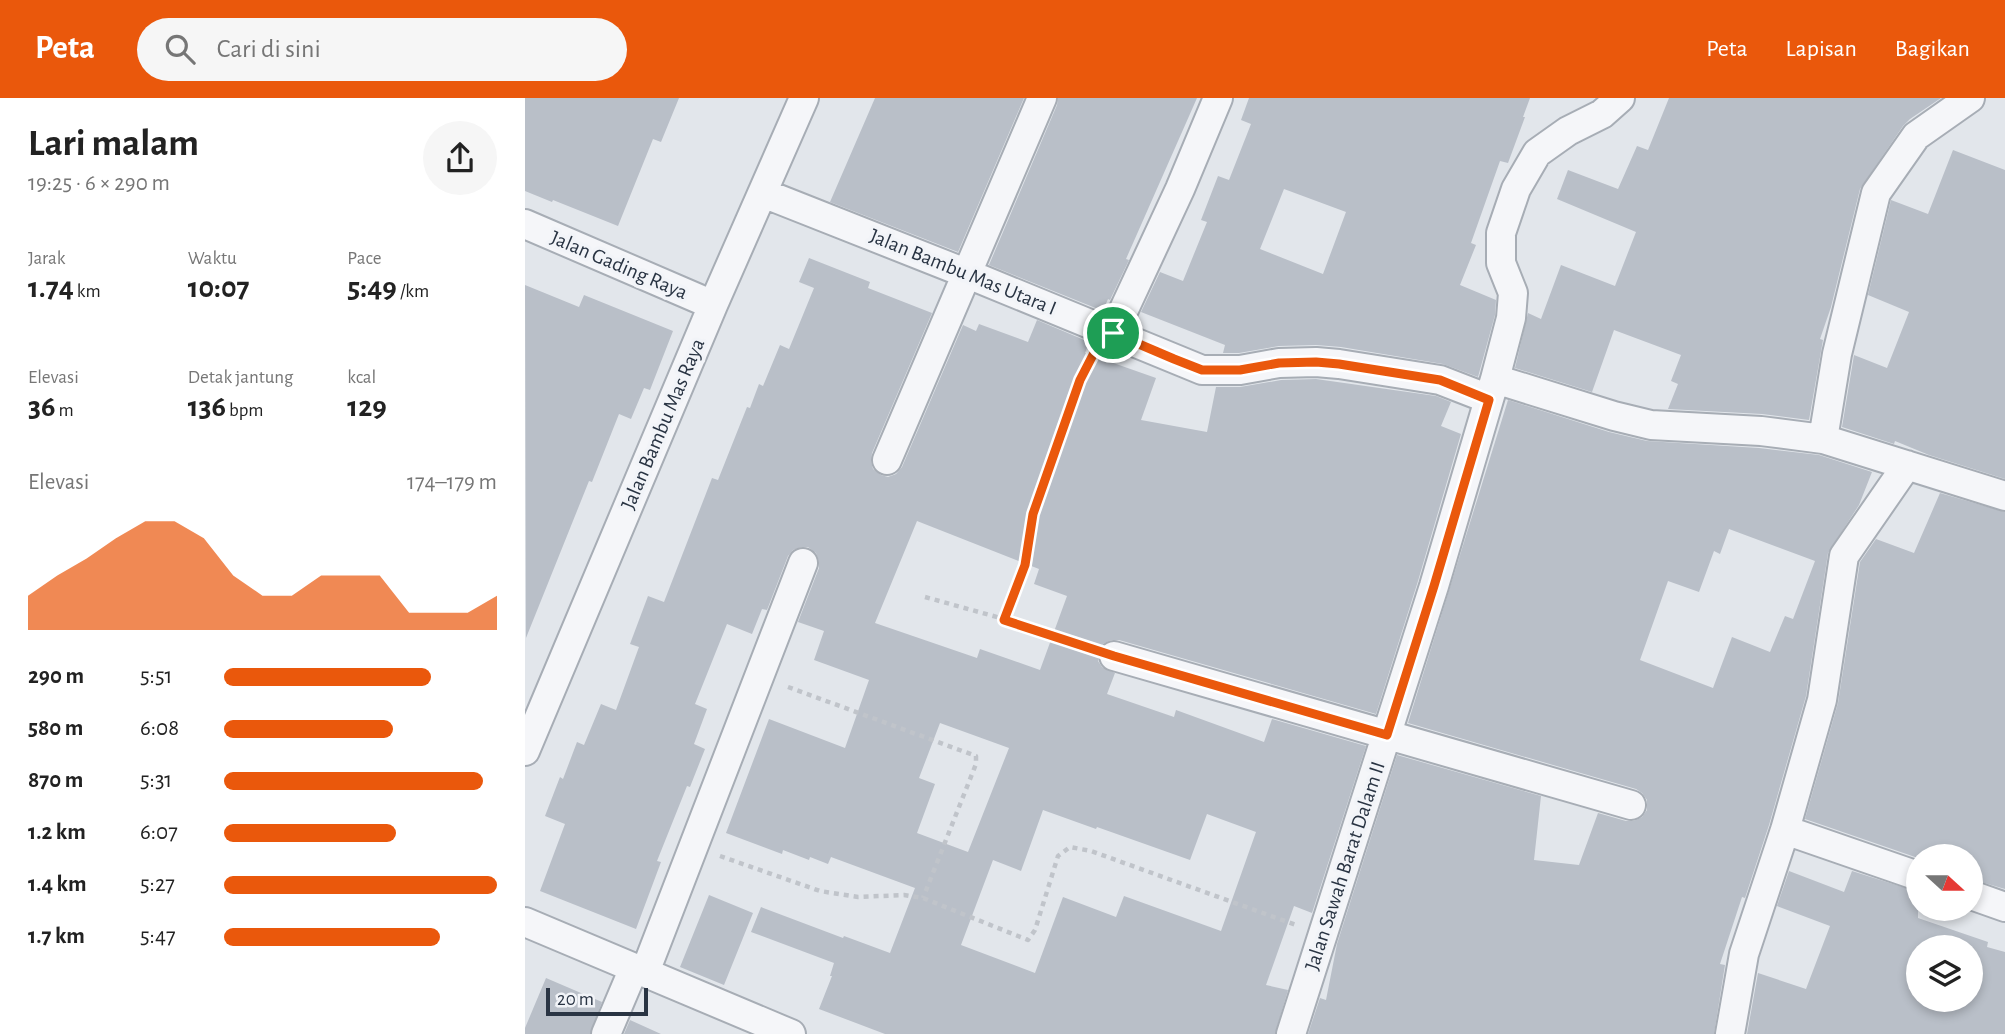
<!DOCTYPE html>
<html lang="id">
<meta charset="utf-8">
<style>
body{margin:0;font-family:"Alegreya Sans",sans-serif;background:#f6f6f6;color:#222;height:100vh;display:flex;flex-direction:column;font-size:26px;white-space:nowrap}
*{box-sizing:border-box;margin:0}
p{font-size:23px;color:#767676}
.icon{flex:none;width:38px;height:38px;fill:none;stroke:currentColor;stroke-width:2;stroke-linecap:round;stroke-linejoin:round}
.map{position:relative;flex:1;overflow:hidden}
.side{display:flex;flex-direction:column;background:#fff;width:525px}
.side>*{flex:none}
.needle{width:46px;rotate:111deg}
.buttons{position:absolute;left:1381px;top:746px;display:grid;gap:14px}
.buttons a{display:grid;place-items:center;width:77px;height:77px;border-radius:50%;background:#fff;box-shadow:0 4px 10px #0003;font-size:35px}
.scale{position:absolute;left:21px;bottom:18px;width:102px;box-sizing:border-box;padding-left:7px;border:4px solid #293443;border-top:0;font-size:19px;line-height:24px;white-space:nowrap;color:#293443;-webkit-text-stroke:5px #f2f4f8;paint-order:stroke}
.pin{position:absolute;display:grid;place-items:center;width:60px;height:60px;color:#fff;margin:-30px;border:4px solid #fff;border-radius:50%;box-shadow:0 2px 7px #0007}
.round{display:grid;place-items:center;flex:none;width:74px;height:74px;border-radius:37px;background:#f6f6f6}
.head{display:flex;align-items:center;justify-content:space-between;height:119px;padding:0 28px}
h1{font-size:38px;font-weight:700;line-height:52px}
.stats{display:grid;grid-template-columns:repeat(3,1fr);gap:10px;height:119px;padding:7px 28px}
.stats div{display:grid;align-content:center}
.stats b{font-size:30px;font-weight:700}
.stats small{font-size:19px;font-weight:400}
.stats p{font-size:19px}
.chart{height:196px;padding:14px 28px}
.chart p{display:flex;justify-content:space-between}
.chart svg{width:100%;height:126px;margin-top:7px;fill:#ea580c;opacity:.7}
ul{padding:0 28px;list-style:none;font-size:23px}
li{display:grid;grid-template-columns:112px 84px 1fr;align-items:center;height:52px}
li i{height:18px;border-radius:9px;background:#ea580c}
header{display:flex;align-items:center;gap:42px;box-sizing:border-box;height:98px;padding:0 35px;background:#ea580c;color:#fff}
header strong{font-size:33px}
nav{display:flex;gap:38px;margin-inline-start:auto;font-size:24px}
.search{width:490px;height:63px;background:#f6f6f6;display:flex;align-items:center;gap:18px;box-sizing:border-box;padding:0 24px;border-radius:38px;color:#767676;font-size:26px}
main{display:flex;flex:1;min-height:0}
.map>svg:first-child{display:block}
.building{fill:#b9bfc8;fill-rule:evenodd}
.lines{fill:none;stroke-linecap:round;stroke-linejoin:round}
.street-casing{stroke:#a7adb5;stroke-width:32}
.path{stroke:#c0c4ca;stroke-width:4.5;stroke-dasharray:5 5;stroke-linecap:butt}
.street{stroke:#f5f6f9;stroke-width:28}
.route-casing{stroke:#fff;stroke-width:14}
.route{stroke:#ea580c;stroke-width:9}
.labels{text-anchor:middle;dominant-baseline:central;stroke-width:7;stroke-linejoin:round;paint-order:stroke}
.street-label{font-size:21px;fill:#293443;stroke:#f2f4f8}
</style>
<header>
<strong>Peta</strong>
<div class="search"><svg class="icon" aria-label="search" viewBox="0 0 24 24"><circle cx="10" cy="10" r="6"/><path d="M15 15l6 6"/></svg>Cari di sini</div>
<nav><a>Peta</a><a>Lapisan</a><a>Bagikan</a></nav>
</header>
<main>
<section class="side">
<div class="head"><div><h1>Lari malam</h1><p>19:25 · 6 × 290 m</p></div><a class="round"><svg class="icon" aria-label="share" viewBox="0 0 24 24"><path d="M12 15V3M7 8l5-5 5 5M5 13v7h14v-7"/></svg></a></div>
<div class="stats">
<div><p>Jarak</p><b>1.74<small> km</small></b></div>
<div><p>Waktu</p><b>10:07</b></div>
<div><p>Pace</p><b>5:49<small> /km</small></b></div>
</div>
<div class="stats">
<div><p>Elevasi</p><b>36<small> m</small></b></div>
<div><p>Detak jantung</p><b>136<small> bpm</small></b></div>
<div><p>kcal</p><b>129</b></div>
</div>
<div class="chart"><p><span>Elevasi</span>174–179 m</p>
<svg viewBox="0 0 160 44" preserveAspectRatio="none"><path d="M0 44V32L10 25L20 19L30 12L40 6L50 6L60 12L70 25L80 32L90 32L100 25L110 25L120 25L130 38L140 38L150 38L160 32V44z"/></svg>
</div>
<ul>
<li><b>290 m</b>5:51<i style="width:76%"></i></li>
<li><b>580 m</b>6:08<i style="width:62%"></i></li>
<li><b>870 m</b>5:31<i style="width:95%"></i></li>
<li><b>1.2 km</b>6:07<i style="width:63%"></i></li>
<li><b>1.4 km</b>5:27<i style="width:100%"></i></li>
<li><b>1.7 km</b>5:47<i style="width:79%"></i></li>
</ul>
</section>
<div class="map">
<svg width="1480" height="936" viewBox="0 0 1480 936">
<rect width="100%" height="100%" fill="#e2e6eb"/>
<!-- building -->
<path class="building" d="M 0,0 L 154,0 L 136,44 L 128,41 L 93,128 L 28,102 L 27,104 L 0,93 Z
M 350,0 L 499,0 L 433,154 L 305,104 Z
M 533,0 L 672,0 L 601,161 L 604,162 L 585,202 L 583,201 L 578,213 L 464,167 L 532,7 Z
M 724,0 L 1005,0 L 998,19 L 1000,19 L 983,65 L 975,63 L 946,145 L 951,147 L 935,187 L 971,202 L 970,217 L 953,279 L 918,266 L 816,249 L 791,247 L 754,248 L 714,255 L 698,255 L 700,247 L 616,214 L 635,174 L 658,183 L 682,124 L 676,122 L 693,78 L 704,82 L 726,26 L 716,22 ZM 759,91 L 821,114 L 798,176 L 735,151 Z
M 1144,0 L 1416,0 L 1385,21 L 1378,28 L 1335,91 L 1306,209 L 1295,241 L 1298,242 L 1284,322 L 1237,316 L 1143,311 L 1153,286 L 1146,283 L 1156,257 L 1089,232 L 1067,294 L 990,270 L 1003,215 L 1016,221 L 1036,167 L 1090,188 L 1111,134 L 1032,101 L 1043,72 L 1093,91 L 1112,48 L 1123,52 Z
M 1428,52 L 1480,72 L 1480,381 L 1404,357 L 1370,343 L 1369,346 L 1317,329 L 1329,257 L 1362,270 L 1384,214 L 1343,197 L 1366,102 L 1403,116 Z
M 284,160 L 345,184 L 343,190 L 407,215 L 347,355 L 346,363 L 348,371 L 356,377 L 363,379 L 371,376 L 377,369 L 438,227 L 451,233 L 454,226 L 503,244 L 512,222 L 564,244 L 560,255 L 631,280 L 616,322 L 682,334 L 691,289 L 715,289 L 756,282 L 791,281 L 911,298 L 926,304 L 916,328 L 936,336 L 893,483 L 851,616 L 594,542 L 586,542 L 578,546 L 573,554 L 573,563 L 577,569 L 590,575 L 582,596 L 649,619 L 651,612 L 739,644 L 747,621 L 841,648 L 787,815 L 769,808 L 741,887 L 763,892 L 750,936 L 360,936 L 294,911 L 307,878 L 305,878 L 309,865 L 226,834 L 236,809 L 318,840 L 319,838 L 365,855 L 390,790 L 306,759 L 303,766 L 285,759 L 284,762 L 258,752 L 257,756 L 201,735 L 244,621 L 320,650 L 344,582 L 289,562 L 299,533 L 273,524 L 294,470 L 294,463 L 291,455 L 283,449 L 276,449 L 268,452 L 263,458 L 242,512 L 237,511 L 227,536 L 202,526 L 170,606 L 182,611 L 169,646 L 180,651 L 165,689 L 162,688 L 132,763 L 136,764 L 111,831 L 15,793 L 40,726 L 20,718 L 35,679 L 38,681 L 52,644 L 59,647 L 76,606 L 91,612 L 114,549 L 105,546 L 123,498 L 139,504 L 187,380 L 193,382 L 222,309 L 225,310 L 234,286 L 238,288 L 255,247 L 264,251 L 289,190 L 274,184 ZM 392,423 L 514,471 L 509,486 L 542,498 L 515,572 L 455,551 L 452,560 L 350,525 ZM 415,625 L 484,650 L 443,754 L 392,735 L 410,686 L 394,680 ZM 518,712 L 571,731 L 572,729 L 665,762 L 682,716 L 731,734 L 696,833 L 599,798 L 591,819 L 538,799 L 510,875 L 436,847 L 468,762 L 496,773 Z
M 0,187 L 54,209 L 59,197 L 148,233 L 125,292 L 119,290 L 106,321 L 94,316 L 67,384 L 64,383 L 1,540 Z
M 983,302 L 1084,334 L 1122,343 L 1234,350 L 1294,357 L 1347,374 L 1334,407 L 1303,455 L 1281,598 L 1244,727 L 1220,800 L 1217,799 L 1195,866 L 1200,867 L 1189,936 L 783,936 L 795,900 L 801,902 L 812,846 L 872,657 L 1016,698 L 1009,762 L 1054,767 L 1073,715 L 1101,723 L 1109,723 L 1117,719 L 1122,712 L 1122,702 L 1117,695 L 1111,691 L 883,625 ZM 1204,431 L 1290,463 L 1268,521 L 1260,518 L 1245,554 L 1207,539 L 1188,590 L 1115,562 L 1143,483 L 1174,494 L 1189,453 L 1195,456 Z
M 1415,395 L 1480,414 L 1480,791 L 1446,781 L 1446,758 L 1393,758 L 1393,760 L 1280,721 L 1313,605 L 1335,464 L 1351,441 L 1389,455 Z
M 1264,773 L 1319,794 L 1327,773 L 1393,794 L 1393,820 L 1463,844 L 1462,849 L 1480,854 L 1480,936 L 1222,936 L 1233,875 L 1281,891 L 1305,828 L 1252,808 ZM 1393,849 L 1446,849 L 1446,901 L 1393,901 Z
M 184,797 L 228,815 L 199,887 L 155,869 Z
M 21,880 L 77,904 L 65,936 L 0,936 L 0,930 Z
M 105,922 L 136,936 L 99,936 Z"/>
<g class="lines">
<defs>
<path id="street" d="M 238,95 L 443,176 L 677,272 L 715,272 L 754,265 L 791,264 L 814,266 L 915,282 L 964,301
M 0,126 L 188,207
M 588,235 L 655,91 L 693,0
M 970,281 L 1089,318 L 1126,327 L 1236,333 L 1298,341 L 1480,398
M 1298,341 L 1312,256 L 1351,95 L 1391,38 L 1445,0
M 362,362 L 517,0
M 589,558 L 1106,707
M 0,653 L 188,207 L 279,0
M 1260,732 L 1393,778
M 1446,797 L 1480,809
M 0,824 L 266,936
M 120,874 L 278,465
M 81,936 L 109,870
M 766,936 L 909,488 L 970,281 L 986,220 L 988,195 L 976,165 L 976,135 L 991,91 L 1012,55 L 1043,33 L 1077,16 L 1095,0
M 1205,936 L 1219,856 L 1260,732 L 1297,602 L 1319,458 L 1382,367"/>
</defs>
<!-- street casing -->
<use href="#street" class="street-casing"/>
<!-- path -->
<path class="path" d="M 400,499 L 479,521 L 563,549
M 479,521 L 500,467 L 508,416 L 555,282 L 566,259
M 263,589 L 451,658 L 451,666 L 398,800
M 195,758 L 295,793 L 333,799 L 379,797 L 398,800 L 503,842 L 510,832 L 533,758 L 545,749 L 566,753 L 771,827"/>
<!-- street -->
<use href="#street" class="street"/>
</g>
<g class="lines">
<defs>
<path id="route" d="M 588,235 L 649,261 L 677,272 L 715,272 L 754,265 L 791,264 L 814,266 L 915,282 L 964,302 L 909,488 L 862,637 L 589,558 L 479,522 L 500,467 L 508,416 L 555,282 L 570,253 Z"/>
</defs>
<!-- route casing -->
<use href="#route" class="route-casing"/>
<!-- route -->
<use href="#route" class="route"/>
</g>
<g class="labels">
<!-- street labels -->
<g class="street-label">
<text transform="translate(94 167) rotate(23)">Jalan Gading Raya</text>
<text transform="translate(438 174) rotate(22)">Jalan Bambu Mas Utara I</text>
<text transform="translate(138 326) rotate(-67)">Jalan Bambu Mas Raya</text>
<text transform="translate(820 768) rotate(-72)">Jalan Sawah Barat Dalam II</text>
</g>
</g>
</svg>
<div class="buttons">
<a><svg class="needle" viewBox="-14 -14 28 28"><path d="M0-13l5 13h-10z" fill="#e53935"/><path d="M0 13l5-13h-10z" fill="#767676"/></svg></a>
<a><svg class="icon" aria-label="layers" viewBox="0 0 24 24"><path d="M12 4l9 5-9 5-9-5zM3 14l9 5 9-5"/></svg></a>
</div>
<div class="scale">20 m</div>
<div class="pin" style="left:588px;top:235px;background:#1e9e55"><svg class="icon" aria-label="arrive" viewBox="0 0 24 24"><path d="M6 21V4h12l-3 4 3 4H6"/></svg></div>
</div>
</main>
